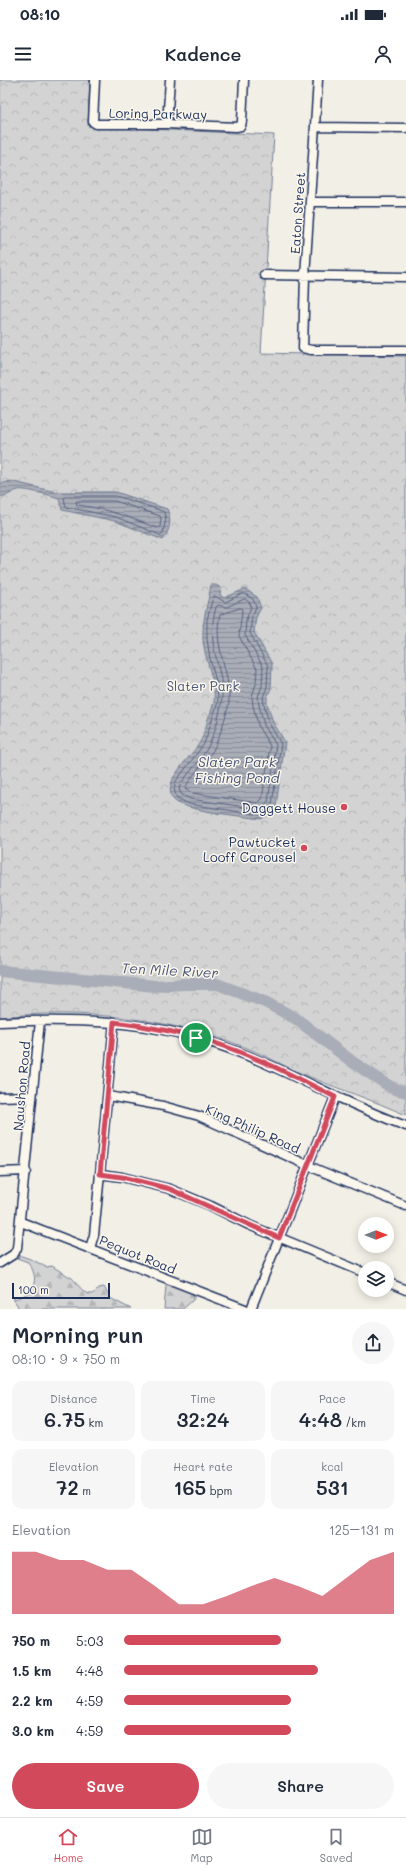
<!DOCTYPE html>
<meta charset="utf-8">
<style>
body{margin:0;font-family:Mali,sans-serif;background:#f6f6f7;color:#1f2937;height:100vh;display:flex;flex-direction:column;font-size:15px;white-space:nowrap}
*{box-sizing:border-box;margin:0}
p{font-size:13px;color:#747a83}
.icon{flex:none;width:22px;height:22px;fill:none;stroke:currentColor;stroke-width:2;stroke-linecap:round;stroke-linejoin:round}
.map{position:relative;height:1229px;overflow:hidden}
.sheet{display:flex;flex-direction:column;background:#fff;flex:1}
.sheet>*{flex:none}
.needle{width:26px;rotate:90deg}
.fabs{position:absolute;left:358px;top:1137px;display:grid;gap:8px}
.fabs a{display:grid;place-items:center;width:36px;height:36px;border-radius:50%;background:#fff;box-shadow:0 2px 10px #0003;font-size:20px}
.scale{position:absolute;left:12px;bottom:10px;width:98px;box-sizing:border-box;padding-left:4px;border:2px solid #1b2f5e;border-top:0;font-size:11px;line-height:14px;white-space:nowrap;color:#1b2f5e;-webkit-text-stroke:3px #fbf7ec;paint-order:stroke}
.pin{position:absolute;display:grid;place-items:center;width:34px;height:34px;color:#fff;margin:-17px;border:2px solid #fff;border-radius:50%;box-shadow:0 1px 4px #0007}
.round{display:grid;place-items:center;flex:none;width:42px;height:42px;border-radius:21px;background:#f6f6f7}
.head{display:flex;align-items:center;justify-content:space-between;height:68px;padding:0 12px}
h1{font-size:22px;font-weight:600;line-height:30px}
.stats{display:grid;grid-template-columns:repeat(3,1fr);gap:6px;height:68px;padding:4px 12px}
.stats div{display:grid;align-content:center;border-radius:10px;background:#f6f6f7;text-align:center}
.stats b{font-size:20px;font-weight:600}
.stats small{font-size:11px;font-weight:400}
.stats p{font-size:11px}
.chart{height:112px;padding:8px 12px}
.chart p{display:flex;justify-content:space-between}
.chart svg{width:100%;height:72px;margin-top:4px;fill:#d1495b;opacity:.7}
.primary-button{display:flex;gap:8px;margin-top:auto;padding:8px 12px}
.primary-button a{flex:1;height:46px;border-radius:24px;background:#d1495b;color:#fff;font-size:16px;font-weight:600;line-height:46px;text-align:center}
.primary-button a+a{background:#f6f6f7;color:#1f2937}
ul{padding:0 12px;list-style:none;font-size:13px}
li{display:grid;grid-template-columns:64px 48px 1fr;align-items:center;height:30px}
li i{height:10px;border-radius:5px;background:#d1495b}
.status{display:flex;justify-content:space-between;align-items:center;height:28px;padding:0 20px;background:#fff;direction:ltr}
.status svg{height:11px;fill:currentColor}
header{display:flex;justify-content:space-between;align-items:center;height:52px;padding:0 12px;background:#fff;font-size:18px;font-weight:600}
.tabs{display:flex;justify-content:space-around;align-items:center;height:56px;border-top:1px solid #e0e1e3;background:#fff;font-size:11px;color:#747a83}
.tabs a{display:grid;justify-items:center;gap:2px}
.tabs .current{color:#d1495b}
.map>svg:first-child{display:block}
.forest{fill:url(#forest-firs);stroke:#768198}
.park{fill:url(#park-crowns);stroke:#768198}
.water{fill:url(#water-rules);stroke:#707b93}
.lines{fill:none;stroke-linecap:round;stroke-linejoin:round}
.shore{stroke:#546182;stroke-width:1}
.river{stroke:#a9adb7;stroke-width:12}
.minor-casing{stroke:#1b2f5e;stroke-width:11}
.minor{stroke:#fbf7ec;stroke-width:8}
.route-casing{stroke:#fff;stroke-width:8}
.route{stroke:#d1495b;stroke-width:5}
.poi-dot{fill:#d1495b;stroke:#fbf7ec;stroke-width:1.5}
.labels{text-anchor:middle;dominant-baseline:central;stroke-width:3;stroke-linejoin:round;paint-order:stroke}
.street-label{font-size:13px;fill:#1b2f5e;stroke:#fbf7ec}
.park-label{font-size:13px;fill:#49587b;stroke:#fbf7ec}
.poi-label{font-size:13px;fill:#1b2f5e;stroke:#fbf7ec;text-anchor:end}
.water-label{font-size:14px;font-style:italic;fill:#465579;stroke:#fbf7ec}
</style>
<div class="status"><b>08:10</b><svg viewBox="0 0 49 12"><path d="M0 12V9h3v3zM5 12V6h3v6zM10 12V3h3v9zM15 12V0h3v12zM26 1h20v11H26zM47 4h2v5h-2z"/></svg></div>
<header><svg class="icon" aria-label="menu" viewBox="0 0 24 24"><path d="M4 6h16M4 12h16M4 18h16"/></svg>Kadence<svg class="icon" aria-label="person" viewBox="0 0 24 24"><circle cx="12" cy="8" r="4"/><path d="M4 21q1-7 8-7t8 7"/></svg></header>
<div class="map">
<svg width="406" height="1229" viewBox="0 0 406 1229">
<defs>
<pattern id="forest-firs" width="22" height="20" patternUnits="userSpaceOnUse"><rect width="22" height="20" fill="#d2d3d2"/><path d="M5 1l3.5 6h-7zM16 11l3.5 6h-7z" fill="#b4b5b7"/></pattern>
<pattern id="park-crowns" width="20" height="18" patternUnits="userSpaceOnUse"><rect width="20" height="18" fill="#d2d3d2"/><path d="M2 6a3 3 0 1 1 6 0M12 15a3 3 0 1 1 6 0" fill="none" stroke="#b4b5b7"/></pattern>
<pattern id="water-rules" width="6" height="5" patternUnits="userSpaceOnUse"><rect width="6" height="5" fill="#a9adb7"/><path d="M0 2.5h6" fill="none" stroke="#898d98"/></pattern>
</defs>
<rect width="100%" height="100%" fill="#f2efe6"/>
<filter id="ink" filterUnits="userSpaceOnUse"><feTurbulence type="fractalNoise" baseFrequency=".025" numOctaves="2"/><feDisplacementMap in="SourceGraphic" scale="8" xChannelSelector="R" yChannelSelector="G"/><feConvolveMatrix kernelMatrix="1 2 1 2 8 2 1 2 1" color-interpolation-filters="sRGB"/></filter>
<g filter="url(#ink)">
<!-- forest -->
<path class="forest" d="M 13,1173 L 33,1180 L 46,1187 L 52,1186 C 58,1190 65,1194 72,1198 C 79,1204 87,1224 99,1208 L 104,1207 L 110,1218 L 131,1229 L 17,1229 L 18,1226 L 13,1219 C 34,1215 41,1200 28,1182 L 17,1178 Z
M 171,1200 L 193,1212 L 194,1219 L 183,1229 L 164,1229 L 166,1205 Z"/>
<!-- park -->
<path class="park" d="M 0,0 L 90,0 L 88,46 L 274,55 L 261,273 L 406,276 L 406,1035 C 373,1020 338,1009 305,995 C 285,987 267,976 247,968 C 170,938 82,928 0,937 Z"/>
<!-- water -->
<path class="water" d="M 10,401 L 56,412 L 116,412 L 167,429 C 172,440 170,450 163,460 L 115,441 L 62,430 L 59,418 C 53,416 23,408 18,410 C 11,412 8,417 0,416 L 0,404 Z
M 211,505 L 216,505 L 221,508 L 220,515 L 224,518 L 245,509 L 257,517 L 261,528 L 256,537 L 254,552 L 272,584 L 271,608 L 267,618 L 267,623 L 273,642 L 285,662 L 276,726 L 267,736 L 261,739 C 244,736 181,731 173,719 C 161,701 192,677 200,662 C 204,656 206,646 208,639 C 210,634 213,627 214,622 C 217,603 204,579 203,559 C 202,540 208,523 211,505 Z"/>
<g class="lines">
<!-- shore -->
<path class="shore" d="M 66,416 L 116,416 L 154,428 L 164,432 L 166,438 L 163,453 L 160,455 L 116,437 L 66,427 L 64,418 Z
M 78,421 L 115,421 L 160,436 L 161,439 L 160,447 L 157,448 C 130,438 106,428 77,425 L 76,422 Z
M 242,514 L 245,514 L 253,519 L 256,527 L 252,536 L 250,553 L 268,586 L 267,607 L 263,617 L 264,624 L 269,643 L 281,664 L 272,724 L 265,732 L 260,735 L 189,724 L 177,718 L 174,709 L 176,701 L 204,664 L 218,622 L 217,605 L 210,579 L 207,559 L 207,540 L 213,517 L 215,516 L 225,522 Z
M 245,519 L 250,523 L 251,527 L 246,540 L 245,555 L 263,587 L 262,606 L 258,617 L 259,625 L 264,645 L 276,665 L 268,722 L 259,729 L 190,719 L 181,714 L 179,709 L 181,703 C 190,691 201,680 208,667 C 216,652 224,620 222,605 C 217,574 207,560 216,527 L 218,525 L 226,527 Z
M 241,528 L 242,530 L 239,556 L 257,589 L 256,604 L 252,616 L 253,626 L 259,648 L 270,666 L 262,719 L 258,723 L 192,713 L 185,709 C 189,698 205,682 212,672 C 217,665 228,631 229,622 C 231,592 212,565 220,535 Z"/>
<!-- river -->
<path class="river" d="M 0,891 L 155,906 L 183,904 L 217,904 L 265,922 L 295,938 L 354,983 L 394,1009 L 406,1012"/>
<defs>
<path id="minor" d="M 95,0 L 93,42 L 96,44 L 167,44 L 236,47 L 241,46 L 242,41 L 244,0
M 318,0 L 305,196 L 303,268 L 311,270 L 406,270
M 167,44 L 170,0
M 315,47 L 406,48
M 310,122 L 406,122
M 264,195 L 406,197
M 0,942 C 73,939 147,940 216,964 C 282,986 341,1023 406,1046
M 108,1016 L 163,1026 L 199,1036 L 316,1089 L 406,1126
M 0,1017 L 32,1016
M 0,1092 L 26,1091
M 100,1094 L 122,1097 L 170,1109 L 211,1126 L 249,1145 L 365,1193
M 21,1142 L 245,1229
M 90,1168 L 94,1155 L 100,1094 L 114,942
M 0,1183 L 14,1174 L 17,1168 L 40,941
M 387,1202 L 406,1210
M 251,1229 L 335,1017"/>
</defs>
<!-- minor casing -->
<use href="#minor" class="minor-casing"/>
<!-- minor -->
<use href="#minor" class="minor"/>
</g>
</g>
<g class="lines" filter="url(#ink)">
<defs>
<path id="route" d="M 114,942 C 148,946 182,953 215,963 C 257,977 296,997 335,1017 L 279,1158 L 170,1109 L 122,1097 L 100,1094 Z"/>
</defs>
<!-- route casing -->
<use href="#route" class="route-casing"/>
<!-- route -->
<use href="#route" class="route"/>
</g>
<!-- markers -->
<g class="poi-dot">
<circle cx="344" cy="727" r="4"/>
<circle cx="304" cy="768" r="4"/>
</g>
<g class="labels">
<!-- street labels -->
<g class="street-label">
<text transform="translate(158 33) rotate(1)">Loring Parkway</text>
<text transform="translate(297 133) rotate(-86)">Eaton Street</text>
<text transform="translate(21 1006) rotate(-85)">Naushon Road</text>
<text transform="translate(253 1048) rotate(24)">King Philip Road</text>
<text transform="translate(138 1174) rotate(22)">Pequot Road</text>
</g>
<!-- park labels -->
<g class="park-label">
<text x="203" y="605">Slater Park</text>
</g>
<!-- poi labels -->
<g class="poi-label">
<text x="336" y="727">Daggett House</text>
<text x="296" y="761">Pawtucket<tspan x="296" dy="15">Looff Carousel</tspan></text>
</g>
<!-- water labels -->
<g class="water-label">
<text x="237" y="681">Slater Park<tspan x="237" dy="16">Fishing Pond</tspan></text>
<text transform="translate(170 890) rotate(3)">Ten Mile River</text>
</g>
</g>
</svg>
<div class="fabs">
<a><svg class="needle" viewBox="-14 -14 28 28"><path d="M0-13l5 13h-10z" fill="#e53935"/><path d="M0 13l5-13h-10z" fill="#747a83"/></svg></a>
<a><svg class="icon" aria-label="layers" viewBox="0 0 24 24"><path d="M12 4l9 5-9 5-9-5zM3 14l9 5 9-5"/></svg></a>
</div>
<div class="scale">100 m</div>
<div class="pin" style="left:196px;top:958px;background:#1e9e55"><svg class="icon" aria-label="arrive" viewBox="0 0 24 24"><path d="M6 21V4h12l-3 4 3 4H6"/></svg></div>
</div>
<section class="sheet">
<div class="head"><div><h1>Morning run</h1><p>08:10 · 9 × 750 m</p></div><a class="round"><svg class="icon" aria-label="share" viewBox="0 0 24 24"><path d="M12 15V3M7 8l5-5 5 5M5 13v7h14v-7"/></svg></a></div>
<div class="stats">
<div><p>Distance</p><b>6.75<small> km</small></b></div>
<div><p>Time</p><b>32:24</b></div>
<div><p>Pace</p><b>4:48<small> /km</small></b></div>
</div>
<div class="stats">
<div><p>Elevation</p><b>72<small> m</small></b></div>
<div><p>Heart rate</p><b>165<small> bpm</small></b></div>
<div><p>kcal</p><b>531</b></div>
</div>
<div class="chart"><p><span>Elevation</span>125–131 m</p>
<svg viewBox="0 0 160 44" preserveAspectRatio="none"><path d="M0 44V6L10 6L20 11L30 11L40 17L50 17L60 27L70 38L80 38L90 33L100 27L110 22L120 27L130 33L140 22L150 11L160 6V44z"/></svg>
</div>
<ul>
<li><b>750 m</b>5:03<i style="width:58%"></i></li>
<li><b>1.5 km</b>4:48<i style="width:72%"></i></li>
<li><b>2.2 km</b>4:59<i style="width:62%"></i></li>
<li><b>3.0 km</b>4:59<i style="width:62%"></i></li>
</ul>
<div class="primary-button"><a>Save</a><a>Share</a></div>
</section>
<nav class="tabs">
<a class="current"><svg class="icon" aria-label="home" viewBox="0 0 24 24"><path d="M3 11l9-7 9 7M6 9v11h12V9"/></svg>Home</a>
<a><svg class="icon" aria-label="map" viewBox="0 0 24 24"><path d="M3 6l6-2 6 2 6-2v14l-6 2-6-2-6 2zM9 4v14M15 6v14"/></svg>Map</a>
<a><svg class="icon" aria-label="saved" viewBox="0 0 24 24"><path d="M7 4h10v16l-5-4-5 4z"/></svg>Saved</a>
</nav>
